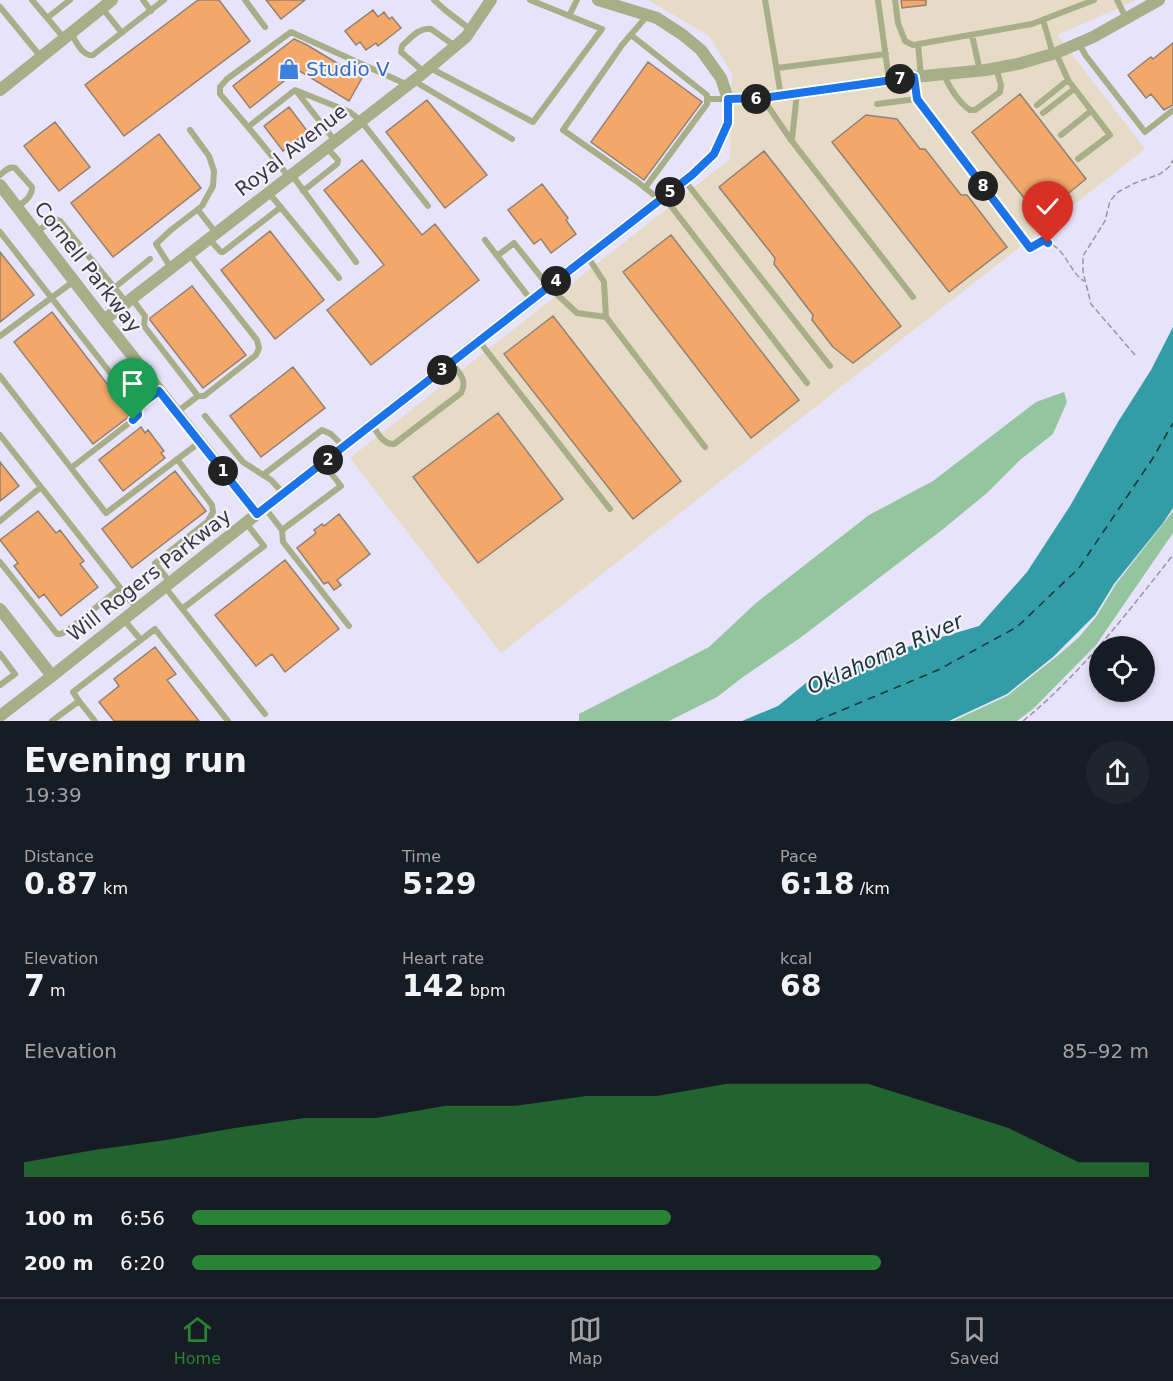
<!DOCTYPE html>
<meta charset="utf-8">
<style>
body{margin:0;font-family:"DejaVu Sans",sans-serif;background:#20242c;color:#f1f3f6;height:100vh;display:flex;flex-direction:column;font-size:22px;white-space:nowrap}
*{box-sizing:border-box;margin:0}
p{font-size:20px;color:#9ea1a6}
.icon{flex:none;width:33px;height:33px;fill:none;stroke:currentColor;stroke-width:2;stroke-linecap:round;stroke-linejoin:round}
.map{position:relative;height:721px;overflow:hidden}
.sheet{display:flex;flex-direction:column;background:#171b24;flex:1}
.sheet>*{flex:none}
.fabs{position:absolute;left:1089px;top:636px;display:grid;gap:12px}
.fabs a{display:grid;place-items:center;width:66px;height:66px;border-radius:50%;background:#171b24;box-shadow:0 3px 9px #0003;font-size:30px}
.pin{position:absolute;display:grid;place-items:center;width:51px;height:51px;color:#fff;margin:-62px -26px;border-radius:50% 50% 50% 0;rotate:-45deg;box-shadow:0 0 6px #0007}
.pin .icon{rotate:45deg}
.km{position:absolute;width:30px;height:30px;margin:-15px;border-radius:50%;background:#222;color:#fff;font-size:16px;line-height:30px;text-align:center}
.round{display:grid;place-items:center;flex:none;width:63px;height:63px;border-radius:32px;background:#20242c}
.head{display:flex;align-items:center;justify-content:space-between;height:102px;padding:0 24px}
h1{font-size:33px;font-weight:700;line-height:45px}
.stats{display:grid;grid-template-columns:repeat(3,1fr);gap:9px;height:102px;padding:6px 24px}
.stats div{display:grid;align-content:center}
.stats b{font-size:30px;font-weight:700}
.stats small{font-size:16px;font-weight:400}
.stats p{font-size:16px}
.chart{height:168px;padding:12px 24px}
.chart p{display:flex;justify-content:space-between}
.chart svg{width:100%;height:108px;margin-top:6px;fill:#288334;opacity:.7}
ul{padding:0 24px;list-style:none;font-size:20px}
li{display:grid;grid-template-columns:96px 72px 1fr;align-items:center;height:45px}
li i{height:15px;border-radius:8px;background:#288334}
.menu{display:flex;justify-content:space-around;align-items:center;height:84px;border-top:2px solid #363941;background:#171b24;font-size:16px;color:#9ea1a6}
.menu a{display:grid;justify-items:center;gap:3px}
.menu .selected{color:#288334}
.map>svg:first-child{display:block}
.industrial{fill:#e6dbc7}
.green{fill:#95c59f}
.water{fill:#329da6}
.lines{fill:none;stroke-linecap:round;stroke-linejoin:round}
.ferry{stroke:#1b3335;stroke-width:1.5;stroke-dasharray:8 6;stroke-linecap:butt}
.building{fill:#f3a86a;stroke:#938072;stroke-width:1.5}
.path{stroke:#9895a6;stroke-width:1.5;stroke-dasharray:6 3;stroke-linecap:butt}
.service{stroke:#a8ae88;stroke-width:6}
.minor{stroke:#a8ae88;stroke-width:12}
.route-casing{stroke:#fff;stroke-width:12}
.route{stroke:#1a73e8;stroke-width:8}
.labels{text-anchor:middle;dominant-baseline:central;stroke-width:4.5;stroke-linejoin:round;paint-order:stroke}
.shop-label{font-size:20px;fill:#366cbe;stroke:#f4f2fc;text-anchor:start}
.street-label{font-size:20px;fill:#393740;stroke:#f4f2fc}
.water-label{font-size:21px;font-style:italic;fill:#1b3335;stroke:#f4f2fc}
</style>
<div class="map">
<svg width="1173" height="721" viewBox="0 0 1173 721">
<rect width="100%" height="100%" fill="#e7e3fa"/>
<!-- industrial -->
<path class="industrial" d="M 648,0 L 1137,0 L 1057,35 L 1145,149 L 501,653 L 350,458 L 730,159 L 732,74 L 709,36 Z"/>
<!-- green -->
<path class="green" d="M 1064,392 L 1067,402 L 1053,434 L 1020,460 L 987,493 L 942,530 L 800,638 L 743,677 L 717,697 L 669,721 L 579,721 L 579,714 L 709,647 L 756,603 L 869,515 L 933,481 L 1036,402 Z
M 1173,511 L 1173,533 L 1096,645 L 1034,708 L 1017,721 L 953,721 L 1007,696 L 1061,653 L 1079,637 L 1096,617 L 1116,584 Z"/>
<!-- water -->
<path class="water" d="M 1173,327 L 1173,508 L 1163,523 L 1114,584 L 1095,615 L 1053,657 L 1007,694 L 949,721 L 742,721 L 778,706 L 812,678 L 884,654 L 979,626 L 1027,572 L 1070,506 L 1118,422 L 1151,370 Z"/>
<g class="lines">
<!-- ferry -->
<path class="ferry" d="M 816,721 L 938,670 L 1017,627 L 1079,568 L 1153,458 L 1173,423"/>
</g>
<!-- building -->
<path class="building" d="M 198,0 L 219,0 L 250,41 L 124,136 L 85,85 Z
M 266,0 L 305,0 L 281,19 Z
M 901,0 L 926,0 L 926,5 L 902,8 Z
M 373,10 L 378,17 L 384,12 L 389,19 L 392,17 L 401,28 L 378,46 L 376,43 L 366,50 L 360,42 L 356,45 L 345,31 Z
M 294,39 L 307,45 L 362,78 L 349,101 L 298,70 L 250,108 L 233,86 Z
M 1173,43 L 1173,105 L 1164,110 L 1151,94 L 1146,98 L 1128,75 L 1148,59 L 1151,57 L 1153,59 Z
M 648,62 L 702,102 L 644,180 L 591,142 Z
M 1020,94 L 1086,179 L 1039,217 L 972,132 Z
M 427,100 L 487,175 L 445,208 L 386,132 Z
M 289,107 L 308,132 L 283,151 L 264,126 Z
M 866,115 L 897,119 L 920,149 L 925,149 L 961,195 L 967,195 L 1007,247 L 949,292 L 832,142 Z
M 55,122 L 90,167 L 59,191 L 24,146 Z
M 159,134 L 201,188 L 113,257 L 71,203 Z
M 764,151 L 901,326 L 853,363 L 833,347 L 812,320 L 813,315 L 774,264 L 775,258 L 719,187 Z
M 362,160 L 422,235 L 435,224 L 479,280 L 371,365 L 327,310 L 384,265 L 324,190 Z
M 542,184 L 568,218 L 566,220 L 576,234 L 551,253 L 541,239 L 534,244 L 508,210 Z
M 270,231 L 324,300 L 275,339 L 221,270 Z
M 671,235 L 799,400 L 751,438 L 623,272 Z
M 0,252 L 34,295 L 0,322 Z
M 192,286 L 246,355 L 203,388 L 150,320 L 150,318 Z
M 52,312 L 131,415 L 93,444 L 14,342 Z
M 553,316 L 681,481 L 633,519 L 504,354 Z
M 293,367 L 325,408 L 261,457 L 230,416 Z
M 498,413 L 563,499 L 478,563 L 413,477 Z
M 141,427 L 145,433 L 148,430 L 164,451 L 161,453 L 165,458 L 123,491 L 99,460 Z
M 0,462 L 19,486 L 0,501 Z
M 175,471 L 206,511 L 132,568 L 102,529 Z
M 38,511 L 56,533 L 60,530 L 76,551 L 84,561 L 80,564 L 98,587 L 61,616 L 44,594 L 39,598 L 14,566 L 18,563 L 0,540 Z
M 339,514 L 370,554 L 337,580 L 341,585 L 334,590 L 328,582 L 324,584 L 297,548 L 316,533 L 314,530 L 322,524 L 324,526 Z
M 285,560 L 339,629 L 285,672 L 272,654 L 256,666 L 215,615 Z
M 155,647 L 176,674 L 167,680 L 199,721 L 114,721 L 99,702 L 119,686 L 114,679 Z"/>
<g class="lines">
<!-- path -->
<path class="path" d="M 1036,244 L 1044,241 C 1050,243 1056,246 1060,251 C 1069,261 1073,274 1084,281
M 1135,355 L 1091,304 L 1083,272 L 1083,256 L 1105,221 L 1110,201 L 1118,192 L 1135,183 L 1160,174 L 1169,167 L 1173,160
M 1023,721 C 1081,674 1127,613 1173,555"/>
<!-- service -->
<path class="service" d="M 32,0 L 64,38
M 143,0 L 151,11
M 245,0 L 265,27
M 434,0 L 445,10 L 471,30
M 765,0 L 781,96
M 878,0 L 889,80
M 895,0 L 898,23 L 905,41 L 913,45 L 1032,24 L 1094,0
M 1117,0 L 1126,18
M 0,7 L 41,57
M 102,8 L 122,33
M 569,16 L 577,0
M 647,16 L 622,45 L 563,130 L 639,183 L 660,200
M 47,18 L 70,0
M 1043,20 L 1053,54
M 71,33 C 76,42 83,57 93,55 L 164,0
M 631,35 L 707,95 L 707,104 L 645,188
M 972,35 L 980,71
M 918,44 L 921,76
M 1079,44 L 1086,56 L 1145,132 L 1173,110
M 1056,53 L 1068,80 L 1110,135 L 1078,159
M 430,68 L 533,122 L 602,29 L 530,0
M 777,68 L 886,54
M 424,72 L 401,52 L 402,46 C 411,38 419,27 431,29 L 455,46
M 944,75 C 950,88 958,102 970,110 L 975,110 L 1000,92 L 1001,85 L 996,68
M 914,77 L 917,99 L 1030,248
M 414,81 L 512,139
M 297,92 L 335,141
M 707,99 L 728,99
M 763,99 L 791,140 L 913,297
M 877,104 L 917,99
M 1037,105 L 1068,80
M 1043,113 L 1074,89
M 248,127 L 220,94 L 220,87 L 227,79 L 291,32 L 408,85
M 1061,135 L 1091,111
M 792,139 L 797,93
M 0,175 C 4,172 8,166 15,168 L 32,187 C 32,197 24,202 17,207
M 292,175 L 356,262
M 289,177 L 248,127 L 295,90 L 350,112 L 361,121 L 428,206
M 685,181 L 830,366
M 303,191 L 337,164 L 338,160 L 327,148
M 269,193 L 339,278
M 664,197 L 807,383
M 198,210 L 216,233
M 0,232 L 137,407 L 138,415 L 133,420 L 71,468 L 0,376
M 36,232 L 55,219 L 60,221 L 126,302
M 209,239 L 221,252 L 223,252 L 281,207
M 485,240 L 531,300
M 497,256 L 514,243 L 549,287 L 577,313 L 606,317 L 604,282 L 588,257
M 171,268 L 156,244 L 171,230 L 202,206 L 213,186 L 214,171 L 209,156 L 190,130
M 114,288 L 150,259
M 132,299 L 145,316 L 144,326 L 198,396 L 204,396 L 256,355 L 259,348 L 257,340 L 189,254
M 606,317 L 705,447
M 0,336 L 74,281
M 479,341 L 610,509
M 137,407 L 159,391
M 177,412 L 198,396
M 205,416 L 243,462 L 271,480 L 283,493
M 372,425 C 378,433 383,445 394,444 L 461,393 C 468,380 459,373 452,363
M 0,435 L 137,609
M 71,468 L 106,513 L 200,442
M 263,475 L 322,430 L 331,434 L 343,446
M 265,508 L 282,530 L 283,542 L 349,626
M 0,521 L 41,487
M 282,530 L 341,486 L 323,463
M 0,562 L 57,634 L 61,634 L 68,630 L 120,588
M 170,582 L 155,563 L 208,521 L 213,512 L 212,505 L 177,459
M 165,587 L 265,714
M 182,609 L 264,546 L 246,523
M 124,620 L 141,640
M 0,654 L 15,674 L 0,685
M 79,701 L 95,721
M 52,721 L 79,701 L 73,692 L 155,629 L 228,721"/>
<!-- minor -->
<path class="minor" d="M 0,90 L 112,0
M 728,99 L 763,98 L 914,77 L 986,70 L 1018,64 L 1056,53 L 1093,37 L 1159,0
M 0,185 L 104,320 L 257,514
M 104,320 L 422,74 L 466,37 L 491,0
M 0,609 L 52,676
M 0,716 L 52,676 L 257,514 L 692,175 L 714,154 L 728,123 L 728,99 L 721,78 L 701,50 L 683,35 L 657,18 L 598,0"/>
</g>
<g class="lines">
<defs>
<path id="route" d="M 133,420 L 138,415 L 137,407 L 159,391 L 257,514 L 692,175 L 714,154 L 728,123 L 728,99 L 763,98 L 914,77 L 917,99 L 1030,248 L 1044,240 L 1048,243"/>
</defs>
<!-- route casing -->
<use href="#route" class="route-casing"/>
<!-- route -->
<use href="#route" class="route"/>
</g>
<!-- icons -->
<defs>
<symbol id="shop-bare" viewBox="-9 -9 18 18"><path d="M-5-2.5h2.3a2.7 3.5 0 0 1 5.4 0H5L5.5 6h-11ZM-1.5-2.5h3a1.5 2.3 0 0 0-3 0Z" fill="#3f7fe0" stroke="#f4f2fc" stroke-width="2.5" paint-order="stroke"/></symbol>
</defs>
<g fill-rule="evenodd">
<use href="#shop-bare" x="274" y="54" width="30" height="30"/>
</g>
<g class="labels">
<!-- shop labels -->
<g class="shop-label">
<text x="306" y="69">Studio V</text>
</g>
<!-- street labels -->
<g class="street-label">
<text transform="translate(291 150) rotate(-38)">Royal Avenue</text>
<text transform="translate(88 267) rotate(52)">Cornell Parkway</text>
<text transform="translate(149 575) rotate(-38)">Will Rogers Parkway</text>
</g>
<!-- water labels -->
<g class="water-label">
<text transform="translate(885 654) rotate(-24)">Oklahoma River</text>
</g>
</g>
</svg>
<div class="fabs">
<a><svg class="icon" aria-label="locate" viewBox="0 0 24 24"><circle cx="12" cy="12" r="6"/><path d="M12 2v4M12 18v4M2 12h4M18 12h4"/></svg></a>
</div>
<div class="pin" style="left:133px;top:420px;background:#1e9e55"><svg class="icon" aria-label="arrive" viewBox="0 0 24 24"><path d="M6 21V4h12l-3 4 3 4H6"/></svg></div>
<div class="pin" style="left:1048px;top:243px;background:#d93025"><svg class="icon" aria-label="check" viewBox="0 0 24 24"><path d="M5 12l5 5 9-10"/></svg></div>
<b class="km" style="left:223px;top:471px">1</b>
<b class="km" style="left:328px;top:460px">2</b>
<b class="km" style="left:442px;top:370px">3</b>
<b class="km" style="left:556px;top:281px">4</b>
<b class="km" style="left:670px;top:192px">5</b>
<b class="km" style="left:756px;top:99px">6</b>
<b class="km" style="left:900px;top:79px">7</b>
<b class="km" style="left:983px;top:186px">8</b>
</div>
<section class="sheet">
<div class="head"><div><h1>Evening run</h1><p>19:39</p></div><a class="round"><svg class="icon" aria-label="share" viewBox="0 0 24 24"><path d="M12 15V3M7 8l5-5 5 5M5 13v7h14v-7"/></svg></a></div>
<div class="stats">
<div><p>Distance</p><b>0.87<small> km</small></b></div>
<div><p>Time</p><b>5:29</b></div>
<div><p>Pace</p><b>6:18<small> /km</small></b></div>
</div>
<div class="stats">
<div><p>Elevation</p><b>7<small> m</small></b></div>
<div><p>Heart rate</p><b>142<small> bpm</small></b></div>
<div><p>kcal</p><b>68</b></div>
</div>
<div class="chart"><p><span>Elevation</span>85–92 m</p>
<svg viewBox="0 0 160 44" preserveAspectRatio="none"><path d="M0 44V38L10 33L20 29L30 24L40 20L50 20L60 15L70 15L80 11L90 11L100 6L110 6L120 6L130 15L140 24L150 38L160 38V44z"/></svg>
</div>
<ul>
<li><b>100 m</b>6:56<i style="width:50%"></i></li>
<li><b>200 m</b>6:20<i style="width:72%"></i></li>
</ul>
</section>
<nav class="menu">
<a class="selected"><svg class="icon" aria-label="home" viewBox="0 0 24 24"><path d="M3 11l9-7 9 7M6 9v11h12V9"/></svg>Home</a>
<a><svg class="icon" aria-label="map" viewBox="0 0 24 24"><path d="M3 6l6-2 6 2 6-2v14l-6 2-6-2-6 2zM9 4v14M15 6v14"/></svg>Map</a>
<a><svg class="icon" aria-label="saved" viewBox="0 0 24 24"><path d="M7 4h10v16l-5-4-5 4z"/></svg>Saved</a>
</nav>
